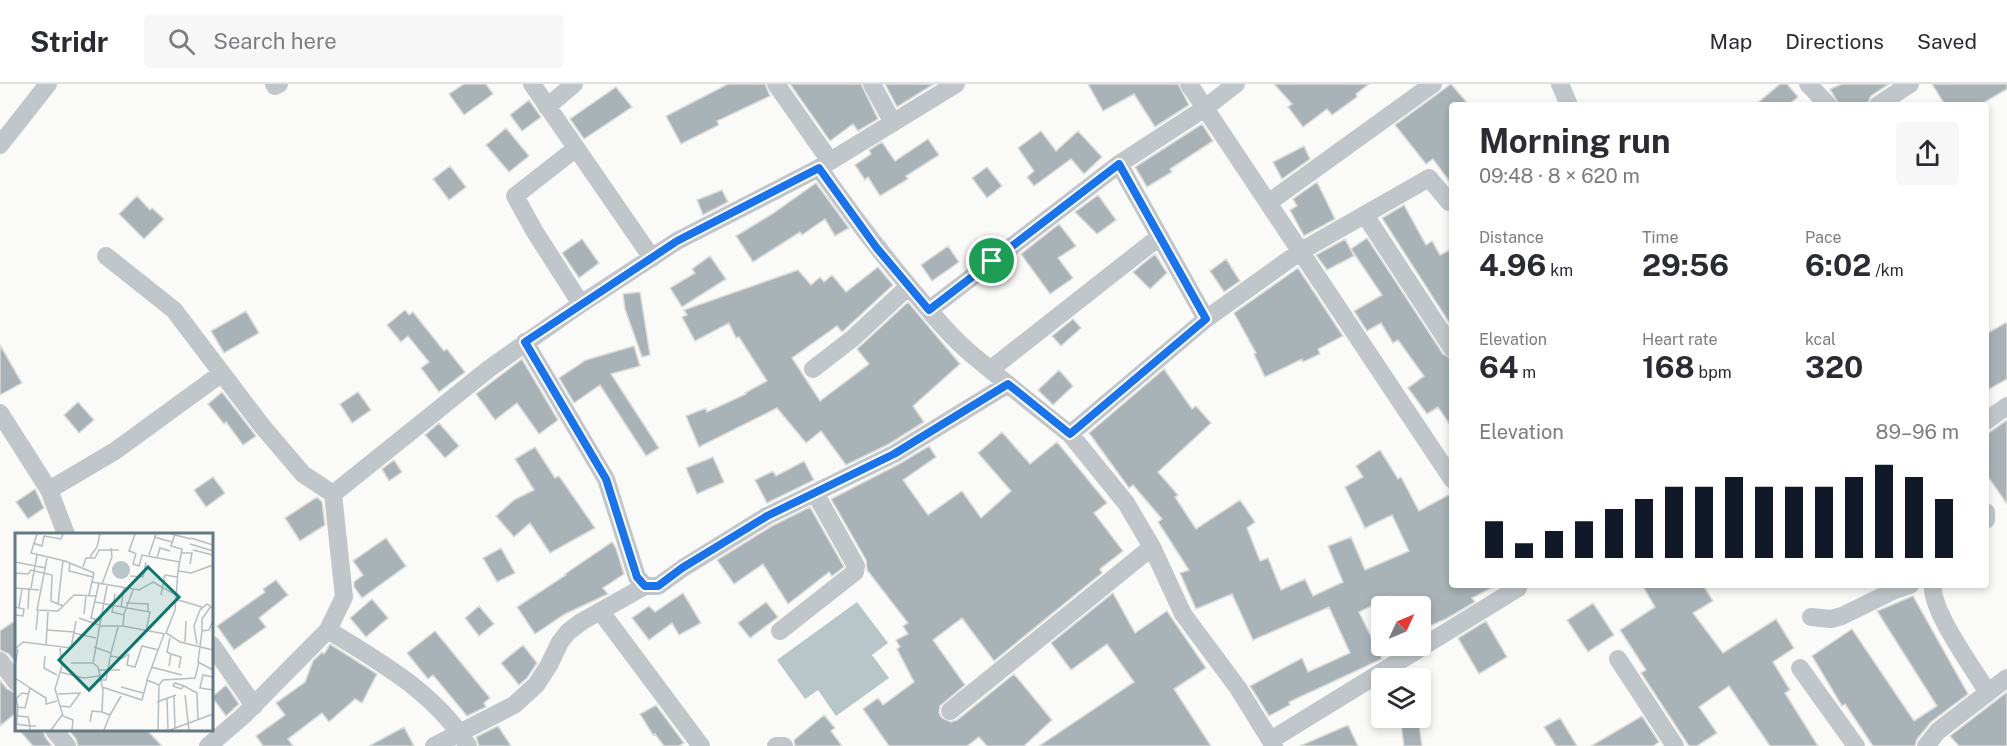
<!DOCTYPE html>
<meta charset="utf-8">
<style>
body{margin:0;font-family:"Public Sans",sans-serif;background:#f7f7f7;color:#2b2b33;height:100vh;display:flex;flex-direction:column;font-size:22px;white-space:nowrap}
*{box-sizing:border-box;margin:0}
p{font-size:20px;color:#7c7c81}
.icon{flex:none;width:33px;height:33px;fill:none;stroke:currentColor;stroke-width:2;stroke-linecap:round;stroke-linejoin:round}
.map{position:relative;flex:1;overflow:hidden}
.drawer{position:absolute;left:1449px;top:18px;width:540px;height:486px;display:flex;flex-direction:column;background:#fff;border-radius:6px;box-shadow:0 3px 9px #0003}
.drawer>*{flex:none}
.needle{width:39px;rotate:46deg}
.tools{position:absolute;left:1371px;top:512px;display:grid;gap:12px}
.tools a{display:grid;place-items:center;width:60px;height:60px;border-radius:6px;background:#fff;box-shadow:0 3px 9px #0003;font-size:30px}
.pin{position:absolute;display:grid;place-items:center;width:51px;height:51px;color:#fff;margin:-26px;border:3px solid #fff;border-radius:50%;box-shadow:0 2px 6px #0007}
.round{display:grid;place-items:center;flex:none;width:63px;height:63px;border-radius:6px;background:#f7f7f7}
.summary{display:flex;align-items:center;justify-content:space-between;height:102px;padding:0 30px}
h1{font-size:33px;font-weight:700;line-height:45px}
.figures{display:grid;grid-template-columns:repeat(3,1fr);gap:9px;height:102px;padding:6px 30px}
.figures div{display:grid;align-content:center}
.figures b{font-size:30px;font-weight:700}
.figures small{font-size:16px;font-weight:400}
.figures p{font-size:16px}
.chart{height:168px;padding:12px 30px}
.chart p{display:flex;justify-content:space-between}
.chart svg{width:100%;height:108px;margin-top:6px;stroke:#111827;stroke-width:6}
header{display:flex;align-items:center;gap:36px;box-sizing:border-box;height:84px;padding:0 30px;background:#fff;border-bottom:2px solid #e1e1e2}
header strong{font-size:28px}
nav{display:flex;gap:33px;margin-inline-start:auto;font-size:21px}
.search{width:420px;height:54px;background:#f7f7f7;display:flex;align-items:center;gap:15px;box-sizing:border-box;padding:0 21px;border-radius:6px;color:#7c7c81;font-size:22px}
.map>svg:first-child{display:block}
.water{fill:#b9c6c9}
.building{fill:#a8b2b7;stroke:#dcdcda;stroke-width:1.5}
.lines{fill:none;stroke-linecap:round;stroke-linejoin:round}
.minor{stroke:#c1c6ca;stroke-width:18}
.route-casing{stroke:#fff;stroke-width:12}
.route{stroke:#1a73e8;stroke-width:8}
.inset-road{fill:none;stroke:#b6bec2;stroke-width:1.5}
.view{fill:#0f766e;fill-opacity:0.15;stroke:#0f766e;stroke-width:3}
.inset-edge{fill:none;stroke:#667882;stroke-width:3}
</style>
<header>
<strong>Stridr</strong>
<div class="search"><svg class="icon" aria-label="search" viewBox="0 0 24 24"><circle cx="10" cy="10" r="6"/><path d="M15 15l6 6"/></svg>Search here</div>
<nav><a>Map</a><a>Directions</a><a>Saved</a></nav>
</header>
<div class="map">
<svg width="2007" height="662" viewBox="0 0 2007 662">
<rect width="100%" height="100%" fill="#fafaf8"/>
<!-- water -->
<path class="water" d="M 857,518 L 888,559 L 872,571 L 889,594 L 836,632 L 818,606 L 805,615 L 777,576 Z"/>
<!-- building -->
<path class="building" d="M 464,0 L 486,0 L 493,10 L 464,31 L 449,10 Z
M 728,0 L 765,0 L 770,12 L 717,37 L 719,41 L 681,60 L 666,32 Z
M 790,0 L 861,0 L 878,35 L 858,47 L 853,40 L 830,57 Z
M 885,0 L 934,0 L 897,23 Z
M 1088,0 L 1178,0 L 1189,21 L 1155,43 L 1134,10 L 1103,27 Z
M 1274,0 L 1369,0 L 1356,10 L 1357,13 L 1332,31 L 1327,25 L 1303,43 L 1288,23 L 1292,20 Z
M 1451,0 L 1469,21 L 1452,21 L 1452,101 L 1433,75 L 1426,80 L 1395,41 Z
M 1780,0 L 1787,0 L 1798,13 L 1788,21 L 1755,21 Z
M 1842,0 L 1889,0 L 1871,12 L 1867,21 L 1839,21 L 1830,5 Z
M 1932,0 L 2007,0 L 2007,5 L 1980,21 L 1945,21 Z
M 616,3 L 632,23 L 584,55 L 570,35 Z
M 529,16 L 541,33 L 522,47 L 510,31 Z
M 1202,40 L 1213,57 L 1170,85 L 1172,88 L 1147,103 L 1135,83 Z
M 506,44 L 529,72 L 509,88 L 486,61 Z
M 1041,47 L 1056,67 L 1078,47 L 1102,73 L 1084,90 L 1071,75 L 1034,102 L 1027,93 L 1034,87 L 1018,64 Z
M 928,55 L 939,71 L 906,92 L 908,95 L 880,112 L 868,93 L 865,96 L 855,81 L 871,70 L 869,66 L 882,58 L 895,77 Z
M 1304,62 L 1310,75 L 1282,95 L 1273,78 Z
M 450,82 L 466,103 L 449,116 L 433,95 Z
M 987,83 L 1002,102 L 987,114 L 972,94 Z
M 1317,98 L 1335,135 L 1304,152 L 1290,126 L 1297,122 L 1293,115 Z
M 816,99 L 849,144 L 835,152 L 825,135 L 802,151 L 800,148 L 753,178 L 736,152 L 772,130 Z
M 722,106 L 728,118 L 703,131 L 697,116 Z
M 1098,111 L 1116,136 L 1097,150 L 1075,128 Z
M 137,112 L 150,126 L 152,124 L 164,135 L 144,155 L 119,130 Z
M 1404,121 L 1426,161 L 1432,157 L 1440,171 L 1452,165 L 1452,243 L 1382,134 Z
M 1059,140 L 1076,162 L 1058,174 L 1073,194 L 1050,210 L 1021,170 Z
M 1367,154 L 1443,270 L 1452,275 L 1452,344 L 1438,323 L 1427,330 L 1408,304 L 1424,292 L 1398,256 L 1393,259 L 1381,239 L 1367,247 L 1354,227 L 1382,211 L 1351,165 Z
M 582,155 L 599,179 L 579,194 L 562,169 Z
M 1345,155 L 1354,172 L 1327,186 L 1316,171 Z
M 948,162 L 959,178 L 932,197 L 921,181 Z
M 1155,170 L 1167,189 L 1150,205 L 1133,188 Z
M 710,172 L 726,195 L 682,223 L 670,204 L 695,189 L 692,185 Z
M 1226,175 L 1240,197 L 1224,208 L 1210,187 Z
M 878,183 L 893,201 L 842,248 L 837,242 L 792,274 L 820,317 L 869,280 L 857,265 L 908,218 L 960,280 L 913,322 L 924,338 L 889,360 L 846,381 L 821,347 L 806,359 L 777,324 L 699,363 L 686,332 L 706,324 L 707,328 L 746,310 L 745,309 L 767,297 L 739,253 L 736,254 L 729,239 L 695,257 L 682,233 L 687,231 L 684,226 L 798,186 L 811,201 L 820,193 L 824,198 L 832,191 L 846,208 Z
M 1298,184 L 1343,252 L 1318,265 L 1320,270 L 1303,278 L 1302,275 L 1265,293 L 1254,270 L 1256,269 L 1234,229 Z
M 640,208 L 650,271 L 642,273 L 625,225 L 623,210 Z
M 405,226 L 409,231 L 413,228 L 444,267 L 447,265 L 465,288 L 439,308 L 421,284 L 429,278 L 408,252 L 401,258 L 387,241 Z
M 246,227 L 259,249 L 224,269 L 211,247 Z
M 1073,235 L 1081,244 L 1061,262 L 1052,252 Z
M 2007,238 L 2007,295 L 1986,307 L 1986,250 Z
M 0,261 L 22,299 L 0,311 Z
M 634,262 L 640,282 L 611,290 L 659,364 L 646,372 L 600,301 L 574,319 L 559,294 L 586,276 Z
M 522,275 L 558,336 L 539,350 L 517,319 L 495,336 L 476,310 Z
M 1164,285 L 1192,325 L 1196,322 L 1211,339 L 1158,388 L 1178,411 L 1175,413 L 1196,445 L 1240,416 L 1255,438 L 1247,444 L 1260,477 L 1268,474 L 1281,506 L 1305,495 L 1313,512 L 1343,498 L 1328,462 L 1351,453 L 1365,486 L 1409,467 L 1392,431 L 1365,444 L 1345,403 L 1363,393 L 1356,382 L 1380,366 L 1398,395 L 1401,393 L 1419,427 L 1452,409 L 1452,501 L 1497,501 L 1472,514 L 1475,518 L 1446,535 L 1420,546 L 1420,522 L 1397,522 L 1392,512 L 1359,528 L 1382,575 L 1289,618 L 1290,621 L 1269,632 L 1250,602 L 1302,574 L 1308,588 L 1350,569 L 1329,523 L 1253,556 L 1232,510 L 1196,525 L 1180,489 L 1189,486 L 1158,438 L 1162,435 L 1133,401 L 1129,404 L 1089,349 Z
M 1059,286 L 1073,302 L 1053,321 L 1038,306 Z
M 222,308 L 256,352 L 243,361 L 226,338 L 224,340 L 208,320 Z
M 358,308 L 371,326 L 352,339 L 340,320 Z
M 78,318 L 94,336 L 79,349 L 64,331 Z
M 2007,336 L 2007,420 L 1986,390 L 1986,351 Z
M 439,339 L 459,362 L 445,374 L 425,351 Z
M 1002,348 L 1030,380 L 1057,358 L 1107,419 L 1094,429 L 1123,467 L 1100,485 L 1102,489 L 994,577 L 962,534 L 933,556 L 965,601 L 940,622 L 939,629 L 942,634 L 951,638 L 957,636 L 1014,590 L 1052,636 L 1024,662 L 987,662 L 979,653 L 967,662 L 889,662 L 863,625 L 878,614 L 883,621 L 914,598 L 897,565 L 900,563 L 896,556 L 908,550 L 903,542 L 908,539 L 867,486 L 866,476 L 831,415 L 899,380 L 929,362 L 936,373 L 903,396 L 928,431 L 962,407 L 981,434 L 1011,407 L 978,369 Z
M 535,363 L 555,394 L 559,392 L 595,444 L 550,469 L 530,439 L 514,453 L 496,432 L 514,416 L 534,406 L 515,375 Z
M 713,373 L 724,398 L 697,410 L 686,384 Z
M 394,376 L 402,388 L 389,397 L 382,385 Z
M 804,377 L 814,396 L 767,419 L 755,396 L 773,387 L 776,392 Z
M 213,393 L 225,409 L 206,423 L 194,406 Z
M 35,405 L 44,424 L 28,435 L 16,418 Z
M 317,413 L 322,418 L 325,441 L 300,457 L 285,434 Z
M 810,423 L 844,483 L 832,492 L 829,488 L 788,520 L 763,480 L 734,500 L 717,476 L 772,442 Z
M 386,454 L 406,482 L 362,514 L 354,503 L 354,498 L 363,491 L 353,477 Z
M 612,458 L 616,464 L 624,490 L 603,504 L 608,510 L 565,530 L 535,550 L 517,523 L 566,491 L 565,490 Z
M 501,464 L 515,489 L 497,498 L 483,474 Z
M 276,496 L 288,511 L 259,534 L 266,543 L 234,566 L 217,542 L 265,508 L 263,505 Z
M 1642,501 L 1703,501 L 1713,517 L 1693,529 L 1723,569 L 1776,535 L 1794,564 L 1773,578 L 1790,606 L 1785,609 L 1818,662 L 1770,662 L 1729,602 L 1699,623 L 1717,649 L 1697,662 L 1689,662 L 1641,589 L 1646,586 L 1620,546 L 1655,523 Z
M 683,509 L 701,539 L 679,551 L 672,539 L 649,556 L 632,534 L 649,522 L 655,528 Z
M 1113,509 L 1135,549 L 1167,527 L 1206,584 L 1174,605 L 1211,662 L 1039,662 L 1134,598 L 1107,560 L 1071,586 L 1051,559 Z
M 1913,512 L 1968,610 L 1931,638 L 1917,655 L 1915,662 L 1873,662 L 1845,620 L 1842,622 L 1812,572 L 1852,545 L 1914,637 L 1937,622 L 1877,527 Z
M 372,515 L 388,534 L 366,553 L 350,534 Z
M 766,518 L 778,533 L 750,554 L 738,539 Z
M 1593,519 L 1614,551 L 1588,568 L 1567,536 Z
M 479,522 L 494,540 L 479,552 L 465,534 Z
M 16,536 L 16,580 L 9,570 L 0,566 L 0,547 Z
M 1486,537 L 1507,573 L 1479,590 L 1458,554 Z
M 435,547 L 490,614 L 484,619 L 486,623 L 467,632 L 433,591 L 428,595 L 407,569 Z
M 330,560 L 377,590 L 362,619 L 355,615 L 329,638 L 322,629 L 288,655 L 293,662 L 263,662 L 256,652 L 285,631 L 276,619 L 305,598 L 313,577 L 322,568 L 324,570 Z
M 523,561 L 537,579 L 527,594 L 519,601 L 501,579 Z
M 0,596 L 7,605 L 16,609 L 16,629 L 0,642 Z
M 226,601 L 239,620 L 226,632 L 212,613 Z
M 2007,608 L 2007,662 L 1959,662 L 1950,652 Z
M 656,621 L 684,659 L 679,662 L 664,662 L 655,650 L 653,651 L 640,630 Z
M 824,631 L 835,644 L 831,647 L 842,662 L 795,662 L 794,656 Z
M 1642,632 L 1659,658 L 1653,662 L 1591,662 Z
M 1400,633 L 1418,633 L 1422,662 L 1404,662 Z
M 1560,634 L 1577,662 L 1556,662 L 1544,643 Z
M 1348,641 L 1358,662 L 1300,662 Z
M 498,642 L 511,662 L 479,662 L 476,653 Z
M 404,643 L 414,662 L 369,662 Z
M 18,645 L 43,645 L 45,653 L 52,662 L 33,662 Z
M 68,645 L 146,645 L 162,662 L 78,662 L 76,655 Z"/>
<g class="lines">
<!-- minor -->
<path class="minor" d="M 274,0 L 275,2 L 279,0
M 532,0 L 652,174
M 776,0 L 830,77
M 872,0 L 893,39
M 1189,0 L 1452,395
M 1560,0 L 1569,21
M 1808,0 L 1828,21
M 1878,21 L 1910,0
M 547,23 L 574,0
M 0,61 L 48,0
M 575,65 L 515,112 L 535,148 L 581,220
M 819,84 C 847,124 876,163 908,201 C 927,224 947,249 970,269 C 1003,296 1036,324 1070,350 L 1206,235 L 1119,80 L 1205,24 L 1236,0
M 1268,119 L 1433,0
M 1365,131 L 1452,264
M 106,172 L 174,226 L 262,342 L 303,390 L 333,410
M 929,226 L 1119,80
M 1206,235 L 1301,167 L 1429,94 L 1449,118 L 1452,119
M 525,258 L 606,395 L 637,493 L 645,502 L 658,502 L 683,484 L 767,432 L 894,370 L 1008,300
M 813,285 L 853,254 L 909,202
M 991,285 L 1159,153
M 0,329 L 49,406 L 66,450
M 1986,337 L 2007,322
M 1070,350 L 1126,419 L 1152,463 L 1183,530 L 1238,604 L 1274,662
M 49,406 L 115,367 L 222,289
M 1986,428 L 1986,436
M 1933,501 C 1930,526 1974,585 1988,609
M 601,528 L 701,662
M 1811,533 L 1831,535 L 1842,532 L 1895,506 L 1910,501
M 328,546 C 380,578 436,609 468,662
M 780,547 L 855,488 L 856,482 L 815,409
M 212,561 L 254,622
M 1618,575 L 1675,662
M 0,577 L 16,598
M 1800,584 L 1856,662
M 950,627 L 1152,463
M 54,646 L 67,662
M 1271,656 L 1518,504 L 1516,501
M 208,662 L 242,633 L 328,546 L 344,513 L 333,410 L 490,284 L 581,220 L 677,157 L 819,84 L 956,0
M 434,662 L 514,621 L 536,601 L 549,581 L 560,558 L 568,548 L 581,538 L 645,502
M 776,662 L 784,662
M 1926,662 L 1938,647 L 2007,594"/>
</g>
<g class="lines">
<defs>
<path id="route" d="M 1119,80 L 1206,235 L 1070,350 L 1008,300 L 894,370 L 767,432 L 682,484 L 658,502 L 645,502 L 637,493 L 606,395 L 525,258 L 677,157 L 819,84 L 876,163 L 929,226 Z"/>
</defs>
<!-- route casing -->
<use href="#route" class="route-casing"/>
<!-- route -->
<use href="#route" class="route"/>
</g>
<!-- overview -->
<g transform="translate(15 449)">
<rect width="198" height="198" fill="#fafaf8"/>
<path d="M97 37a9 9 0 1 1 18 0a9 9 0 1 1-18 0Z" fill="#b9c6c9"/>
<path class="inset-road" d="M 22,1 L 16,20 L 50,28 L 79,40 L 74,62M 120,1 L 114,18 L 120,20M 156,1 L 176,6M 160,1 L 156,13 L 167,16 L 163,38 L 176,40 L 198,32M 139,4 L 157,9M 176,5 L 198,12M 18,10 L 27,13 L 29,3 L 46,6 L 48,1M 175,11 L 198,18M 178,17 L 198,22M 121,20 L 118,31 L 124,33 L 127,22 L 165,29M 167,20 L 177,20 L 175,31M 134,22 L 141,1M 75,24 L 82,14 L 85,1M 32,25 L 22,77 L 43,78 L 59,62 L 81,63M 142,25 L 145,15 L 155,18M 0,29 L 31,35M 55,31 L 54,38 L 78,44M 68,34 L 71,25 L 80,25 L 84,17 L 104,17M 163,38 L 160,77 L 151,100 L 165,109 L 198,117M 115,43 L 128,44 L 131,29M 0,48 L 1,40 L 13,41 L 16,37 L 37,42 L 36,68 L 48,73M 77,49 L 124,57 L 138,49 L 161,62M 84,50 L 76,85 L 85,88M 87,51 L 97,24 L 96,15M 0,55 L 24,57M 16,55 L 22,22M 146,62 L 150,42 L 162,44M 160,66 L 187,74M 80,69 L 135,79 L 131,98M 111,70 L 133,71 L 133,78M 43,71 L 48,27M 196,73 L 187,86 L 187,98 L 194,97 L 198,87M 0,74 L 9,76 L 8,83 L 0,82M 4,74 L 7,56M 106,74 L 109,54M 13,76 L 14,55M 69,81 L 71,63M 109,81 L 118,57M 64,85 L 84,92M 84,93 L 108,93 L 109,82 L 97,79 L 100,61M 108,93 L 150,101M 21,97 L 23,78M 32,97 L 59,99M 187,98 L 183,129 L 198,137M 59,100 L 81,105M 155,105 L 152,119 L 156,121M 170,109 L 171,88M 182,111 L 179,93 L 185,77 L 192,71 L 198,75M 31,112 L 33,79M 79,114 L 96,120 L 103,94M 45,115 L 47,133 L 40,156 L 48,183 L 58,187 L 57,197M 0,116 L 8,109 L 56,115 L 61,88M 114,121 L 112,132 L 120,134 L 127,113 L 144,117M 30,123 L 29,135 L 42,142M 95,123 L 108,125 L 114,121M 56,130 L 78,130M 154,133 L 156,121 L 166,124 L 164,135M 0,134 L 3,116M 136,134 L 167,142M 84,137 L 105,137M 45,139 L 68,145 L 84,143M 198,144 L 188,142 L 185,155 L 198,157M 0,145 L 15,155 L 10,175 L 3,174 L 1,197M 84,147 L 91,147 L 96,120M 144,152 L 148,147 L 180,145 L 184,129M 169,153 L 166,156 L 158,153 L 160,150 L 169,153 L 182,160 L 183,187M 87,154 L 127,167 L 132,148M 106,154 L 128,160M 15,155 L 31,165 L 31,171 L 42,168M 43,161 L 65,160 L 55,174 L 45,173M 170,162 L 174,197M 159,163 L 160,196M 152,166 L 153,197M 142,169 L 161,162M 3,174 L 1,166 L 7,160 L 13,161M 95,182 L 106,163M 3,183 L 13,184 L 15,193 L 21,193M 75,189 L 77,178 L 87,179M 1,191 L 15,193 L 15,197M 36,197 L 47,182M 89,197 L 95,182 L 87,179 L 88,157 L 83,134 L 78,130 L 92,53M 143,197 L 144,152 L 132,147 L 149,101M 155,197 L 198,181"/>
<path class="view" d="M 133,34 L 164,64 L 74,157 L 44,127 Z"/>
<rect width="198" height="198" class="inset-edge"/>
</g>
</svg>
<div class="tools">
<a><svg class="needle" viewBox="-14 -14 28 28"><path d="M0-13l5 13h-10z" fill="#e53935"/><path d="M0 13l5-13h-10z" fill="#7c7c81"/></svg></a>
<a><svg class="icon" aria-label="layers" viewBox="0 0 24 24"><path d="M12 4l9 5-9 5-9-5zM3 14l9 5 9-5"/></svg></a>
</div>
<div class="pin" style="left:992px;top:177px;background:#1e9e55"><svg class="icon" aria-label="arrive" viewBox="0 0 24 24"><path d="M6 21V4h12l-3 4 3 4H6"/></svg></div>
<section class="drawer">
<div class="summary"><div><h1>Morning run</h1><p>09:48 · 8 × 620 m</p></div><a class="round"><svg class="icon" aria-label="share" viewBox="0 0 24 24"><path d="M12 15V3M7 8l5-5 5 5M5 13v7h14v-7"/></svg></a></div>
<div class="figures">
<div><p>Distance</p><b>4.96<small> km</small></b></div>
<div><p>Time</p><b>29:56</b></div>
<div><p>Pace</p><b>6:02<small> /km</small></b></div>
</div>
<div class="figures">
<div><p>Elevation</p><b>64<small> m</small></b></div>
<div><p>Heart rate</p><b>168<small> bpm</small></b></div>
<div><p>kcal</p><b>320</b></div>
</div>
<div class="chart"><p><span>Elevation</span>89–96 m</p>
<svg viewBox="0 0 160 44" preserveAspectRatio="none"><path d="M5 44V29M15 44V38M25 44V33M35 44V29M45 44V24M55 44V20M65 44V15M75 44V15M85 44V11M95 44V15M105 44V15M115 44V15M125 44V11M135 44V6M145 44V11M155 44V20"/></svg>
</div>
</section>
</div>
